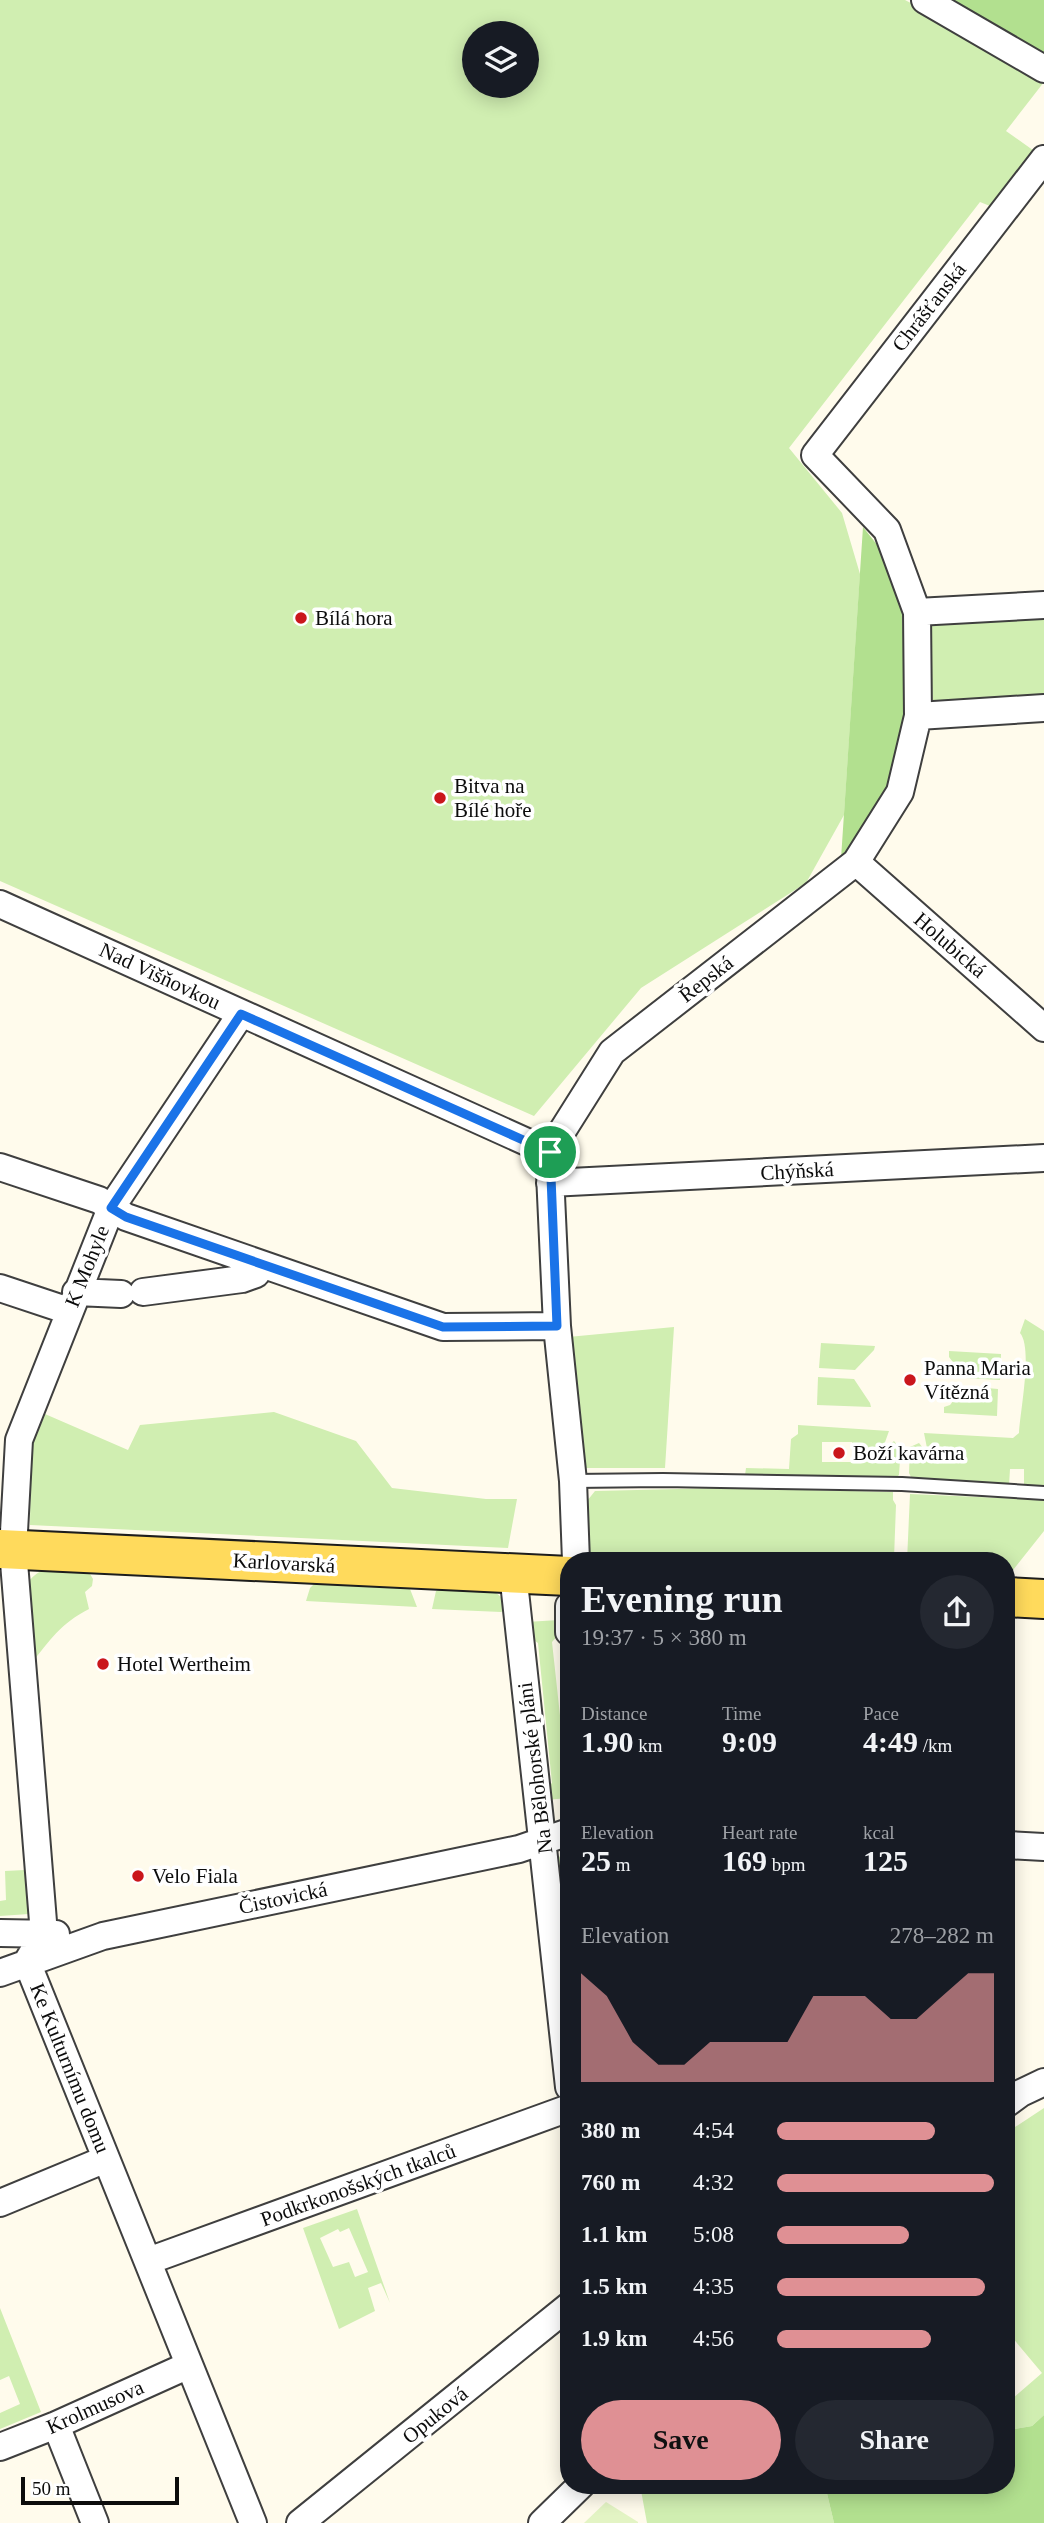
<!DOCTYPE html>
<meta charset="utf-8">
<style>
body{margin:0;font-family:Georgia,serif;background:#242831;color:#f1f3f6;height:100vh;display:flex;flex-direction:column;font-size:26px;white-space:nowrap}
*{box-sizing:border-box;margin:0}
p{font-size:23px;color:#9ea1a6}
.icon{flex:none;width:38px;height:38px;fill:none;stroke:currentColor;stroke-width:2;stroke-linecap:round;stroke-linejoin:round}
.map{position:relative;flex:1;overflow:hidden}
.side{position:absolute;left:560px;top:1552px;width:455px;height:942px;display:flex;flex-direction:column;background:#171b24;border-radius:28px;box-shadow:0 4px 18px #0003}
.side>*{flex:none}
.controls{position:absolute;left:462px;top:21px;display:grid;gap:14px}
.controls a{display:grid;place-items:center;width:77px;height:77px;border-radius:50%;background:#171b24;box-shadow:0 4px 18px #0003;font-size:35px}
.scale{position:absolute;left:21px;bottom:18px;width:158px;box-sizing:border-box;padding-left:7px;border:4px solid #0c0c0c;border-top:0;font-size:19px;line-height:24px;white-space:nowrap;color:#0c0c0c;-webkit-text-stroke:5px #fff;paint-order:stroke}
.pin{position:absolute;display:grid;place-items:center;width:60px;height:60px;color:#fff;margin:-30px;border:4px solid #fff;border-radius:50%;box-shadow:0 2px 7px #0007}
.round{display:grid;place-items:center;flex:none;width:74px;height:74px;border-radius:37px;background:#242831}
.overview{display:flex;align-items:center;justify-content:space-between;height:119px;padding:0 21px}
h1{font-size:38px;font-weight:700;line-height:52px}
.stats{display:grid;grid-template-columns:repeat(3,1fr);gap:10px;height:119px;padding:7px 21px}
.stats div{display:grid;align-content:center}
.stats b{font-size:30px;font-weight:700}
.stats small{font-size:19px;font-weight:400}
.stats p{font-size:19px}
.chart{height:196px;padding:14px 21px}
.chart p{display:flex;justify-content:space-between}
.chart svg{width:100%;height:126px;margin-top:7px;fill:#df9094;opacity:.7}
.primary-button{display:flex;gap:14px;margin-top:auto;padding:14px 21px}
.primary-button a{flex:1;height:80px;border-radius:42px;background:#df9094;color:#111;font-size:28px;font-weight:700;line-height:80px;text-align:center}
.primary-button a+a{background:#242831;color:#f1f3f6}
ul{padding:0 21px;list-style:none;font-size:23px}
li{display:grid;grid-template-columns:112px 84px 1fr;align-items:center;height:52px}
li i{height:18px;border-radius:9px;background:#df9094}
.map>svg:first-child{display:block}
.green{fill:#d0eeb1;fill-rule:evenodd}
.forest{fill:#b2e08f}
.pitch{fill:#e3f4c4}
.lines{fill:none;stroke-linecap:round;stroke-linejoin:round}
.service-casing{stroke:#3f3f3f;stroke-width:16}
.minor-casing{stroke:#3f3f3f;stroke-width:30}
.primary-casing{stroke:#1d1d1d;stroke-width:42}
.service{stroke:#fff;stroke-width:12}
.minor{stroke:#fff;stroke-width:26}
.primary{stroke:#ffda5c;stroke-width:38}
.route-casing{stroke:#fff;stroke-width:14}
.route{stroke:#1a73e8;stroke-width:9}
.poi-dot{fill:#ca161c;stroke:#fff;stroke-width:2.5}
.labels{text-anchor:middle;dominant-baseline:central;stroke-width:7;stroke-linejoin:round;paint-order:stroke}
.street-label{font-size:21px;fill:#0c0c0c;stroke:#fff}
.poi-label{font-size:21px;fill:#0c0c0c;stroke:#fff;text-anchor:start}
</style>
<div class="map">
<svg width="1044" height="2523" viewBox="0 0 1044 2523">
<rect width="100%" height="100%" fill="#fffbec"/>
<!-- green -->
<path class="green" d="M 0,0 L 905,0 L 958,28 L 1044,82 L 1006,131 L 1037,153 L 995,208 L 980,202 L 789,448 L 842,513 L 860,574 L 844,815 L 806,883 L 641,988 L 534,1116 L 0,881 ZM 474,33 L 527,33 L 527,86 L 474,86 Z
M 1044,615 L 1044,697 L 933,704 L 928,621 Z
M 1025,1319 L 1044,1331 L 1044,1488 L 1024,1487 L 1024,1469 L 1010,1469 L 1009,1485 L 912,1479 L 909,1473 L 910,1447 L 919,1443 L 923,1448 L 927,1448 L 924,1433 L 1013,1438 L 1019,1433 C 1020,1412 1033,1348 1020,1333 Z
M 674,1327 L 665,1468 L 578,1468 L 568,1337 Z
M 821,1343 L 875,1346 L 874,1350 L 855,1370 L 819,1368 Z
M 949,1351 L 1001,1354 L 1000,1380 L 965,1378 L 949,1357 Z
M 818,1377 L 854,1379 L 870,1403 L 871,1407 L 817,1405 Z
M 965,1386 L 998,1389 L 997,1416 L 944,1413 L 944,1407 L 950,1405 Z
M 274,1412 L 356,1441 L 392,1488 L 486,1499 L 517,1499 L 508,1548 L 30,1525 L 31,1435 L 37,1434 L 45,1414 L 128,1450 L 140,1425 Z
M 798,1425 L 889,1431 L 884,1445 L 888,1446 L 894,1441 L 897,1445 L 901,1445 L 899,1475 L 893,1480 L 745,1475 L 746,1468 L 789,1469 L 791,1439 L 798,1434 ZM 822,1442 L 852,1442 L 852,1462 L 822,1462 Z
M 721,1488 L 893,1492 L 893,1500 L 896,1505 L 894,1558 L 892,1561 L 589,1561 L 583,1506 L 595,1491 Z
M 910,1494 L 1044,1500 L 1044,1531 L 1013,1570 L 1006,1570 L 1006,1561 L 907,1561 Z
M 86,1567 L 93,1579 L 92,1586 L 85,1592 L 89,1609 C 61,1623 50,1640 31,1664 L 29,1581 C 45,1562 63,1568 86,1567 Z
M 316,1582 L 402,1583 L 410,1589 L 417,1607 L 306,1601 L 310,1588 Z
M 443,1587 C 470,1588 497,1580 508,1609 L 501,1612 L 432,1609 L 436,1591 Z
M 559,1620 L 561,1632 L 552,1642 L 569,1798 L 545,1800 L 543,1790 L 552,1783 L 538,1643 L 528,1636 L 526,1622 Z
M 569,1854 L 569,1950 L 560,1880 L 554,1874 L 554,1864 L 558,1857 Z
M 25,1870 L 29,1914 L 0,1916 L 0,1901 L 6,1900 L 5,1871 Z
M 1044,2108 L 1044,2415 L 1032,2426 L 1015,2429 L 1006,2423 L 1006,2393 L 1012,2399 L 1042,2373 L 1006,2330 L 1006,2133 Z
M 357,2209 L 390,2303 L 381,2283 L 368,2288 L 375,2311 L 339,2329 L 303,2228 ZM 349,2228 L 368,2272 L 355,2277 L 349,2262 L 333,2267 L 320,2238 L 338,2229 L 340,2232 Z
M 0,2308 L 41,2412 L 0,2429 L 0,2413 L 20,2404 L 9,2376 L 0,2380 Z
M 640,2485 L 825,2485 L 834,2523 L 647,2523 Z"/>
<!-- forest -->
<path class="forest" d="M 940,0 L 1044,0 L 1044,57 Z
M 863,527 L 878,546 L 901,601 L 909,727 L 887,791 L 857,842 L 841,859 Z
M 1044,2415 L 1044,2523 L 834,2523 L 825,2485 L 1006,2485 L 1006,2423 L 1015,2429 L 1032,2426 Z"/>
<!-- pitch -->
<path class="pitch" d="M 606,2502 L 638,2522 L 638,2523 L 584,2523 Z"/>
<g class="lines">
<defs>
<path id="service" d="M 573,1481 L 663,1480 L 902,1484 L 1044,1493"/>
<path id="minor" d="M 925,0 L 1044,69
M 917,612 L 1044,605
M 918,716 L 1044,708
M 856,862 L 1044,1028
M 0,904 L 549,1152
M 0,1167 L 99,1200 L 126,1217 L 443,1327 L 557,1326
M 550,1183 L 1044,1158
M 0,1288 L 69,1311
M 76,1292 L 121,1294
M 143,1292 L 242,1279 L 256,1274 L 262,1265
M 576,1561 L 573,1481 L 557,1326 L 549,1152 L 612,1052 L 856,862 L 900,792 L 918,716 L 917,612 L 887,530 L 815,455 L 1044,159
M 513,1573 L 569,2087
M 569,1606 L 569,1632
M 1006,1845 L 1044,1847
M 0,1933 L 56,1934
M 27,1962 L 44,1934 L 13,1550 L 19,1440 L 111,1208 L 241,1014
M 27,1962 L 253,2523
M 0,1973 L 103,1936 L 519,1849 L 569,1832
M 1006,2104 L 1021,2093 L 1044,2082
M 0,2203 L 106,2159
M 148,2261 L 569,2108
M 56,2425 L 95,2523
M 0,2447 L 56,2425 L 189,2365
M 300,2523 L 569,2306
M 542,2523 L 581,2485"/>
<path id="primary" d="M 0,1549 L 569,1576
M 1006,1597 L 1044,1599"/>
</defs>
<!-- service casing -->
<use href="#service" class="service-casing"/>
<!-- minor casing -->
<use href="#minor" class="minor-casing"/>
<!-- primary casing -->
<use href="#primary" class="primary-casing"/>
<!-- service -->
<use href="#service" class="service"/>
<!-- minor -->
<use href="#minor" class="minor"/>
<!-- primary -->
<use href="#primary" class="primary"/>
</g>
<g class="lines">
<defs>
<path id="route" d="M 241,1014 L 550,1152 L 557,1326 L 443,1327 L 126,1217 L 111,1208 Z"/>
</defs>
<!-- route casing -->
<use href="#route" class="route-casing"/>
<!-- route -->
<use href="#route" class="route"/>
</g>
<!-- markers -->
<g class="poi-dot">
<circle cx="301" cy="618" r="7"/>
<circle cx="440" cy="798" r="7"/>
<circle cx="910" cy="1380" r="7"/>
<circle cx="839" cy="1453" r="7"/>
<circle cx="103" cy="1664" r="7"/>
<circle cx="138" cy="1876" r="7"/>
</g>
<g class="labels">
<!-- street labels -->
<g class="street-label">
<text transform="translate(929 307) rotate(-52)">Chrášťanská</text>
<text transform="translate(950 945) rotate(41)">Holubická</text>
<text transform="translate(160 976) rotate(25)">Nad Višňovkou</text>
<text transform="translate(706 979) rotate(-38)">Řepská</text>
<text transform="translate(797 1171) rotate(-3)">Chýňská</text>
<text transform="translate(87 1266) rotate(-68)">K Mohyle</text>
<text transform="translate(284 1563) rotate(3)">Karlovarská</text>
<text transform="translate(535 1768) rotate(-97)">Na Bělohorské pláni</text>
<text transform="translate(283 1898) rotate(-12)">Čistovická</text>
<text transform="translate(70 2068) rotate(68)">Ke Kulturnímu domu</text>
<text transform="translate(358 2185) rotate(-20)">Podkrkonošských tkalců</text>
<text transform="translate(95 2407) rotate(-24)">Krolmusova</text>
<text transform="translate(435 2415) rotate(-39)">Opuková</text>
</g>
<!-- poi labels -->
<g class="poi-label">
<text x="315" y="618">Bílá hora</text>
<text x="454" y="786">Bitva na<tspan x="454" dy="24">Bílé hoře</tspan></text>
<text x="924" y="1368">Panna Maria<tspan x="924" dy="24">Vítězná</tspan></text>
<text x="853" y="1453">Boží kavárna</text>
<text x="117" y="1664">Hotel Wertheim</text>
<text x="152" y="1876">Velo Fiala</text>
</g>
</g>
</svg>
<div class="controls">
<a><svg class="icon" aria-label="layers" viewBox="0 0 24 24"><path d="M12 4l9 5-9 5-9-5zM3 14l9 5 9-5"/></svg></a>
</div>
<div class="scale">50 m</div>
<div class="pin" style="left:550px;top:1152px;background:#1e9e55"><svg class="icon" aria-label="arrive" viewBox="0 0 24 24"><path d="M6 21V4h12l-3 4 3 4H6"/></svg></div>
<section class="side">
<div class="overview"><div><h1>Evening run</h1><p>19:37 · 5 × 380 m</p></div><a class="round"><svg class="icon" aria-label="share" viewBox="0 0 24 24"><path d="M12 15V3M7 8l5-5 5 5M5 13v7h14v-7"/></svg></a></div>
<div class="stats">
<div><p>Distance</p><b>1.90<small> km</small></b></div>
<div><p>Time</p><b>9:09</b></div>
<div><p>Pace</p><b>4:49<small> /km</small></b></div>
</div>
<div class="stats">
<div><p>Elevation</p><b>25<small> m</small></b></div>
<div><p>Heart rate</p><b>169<small> bpm</small></b></div>
<div><p>kcal</p><b>125</b></div>
</div>
<div class="chart"><p><span>Elevation</span>278–282 m</p>
<svg viewBox="0 0 160 44" preserveAspectRatio="none"><path d="M0 44V6L10 14L20 30L30 38L40 38L50 30L60 30L70 30L80 30L90 14L100 14L110 14L120 22L130 22L140 14L150 6L160 6V44z"/></svg>
</div>
<ul>
<li><b>380 m</b>4:54<i style="width:73%"></i></li>
<li><b>760 m</b>4:32<i style="width:100%"></i></li>
<li><b>1.1 km</b>5:08<i style="width:61%"></i></li>
<li><b>1.5 km</b>4:35<i style="width:96%"></i></li>
<li><b>1.9 km</b>4:56<i style="width:71%"></i></li>
</ul>
<div class="primary-button"><a>Save</a><a>Share</a></div>
</section>
</div>
